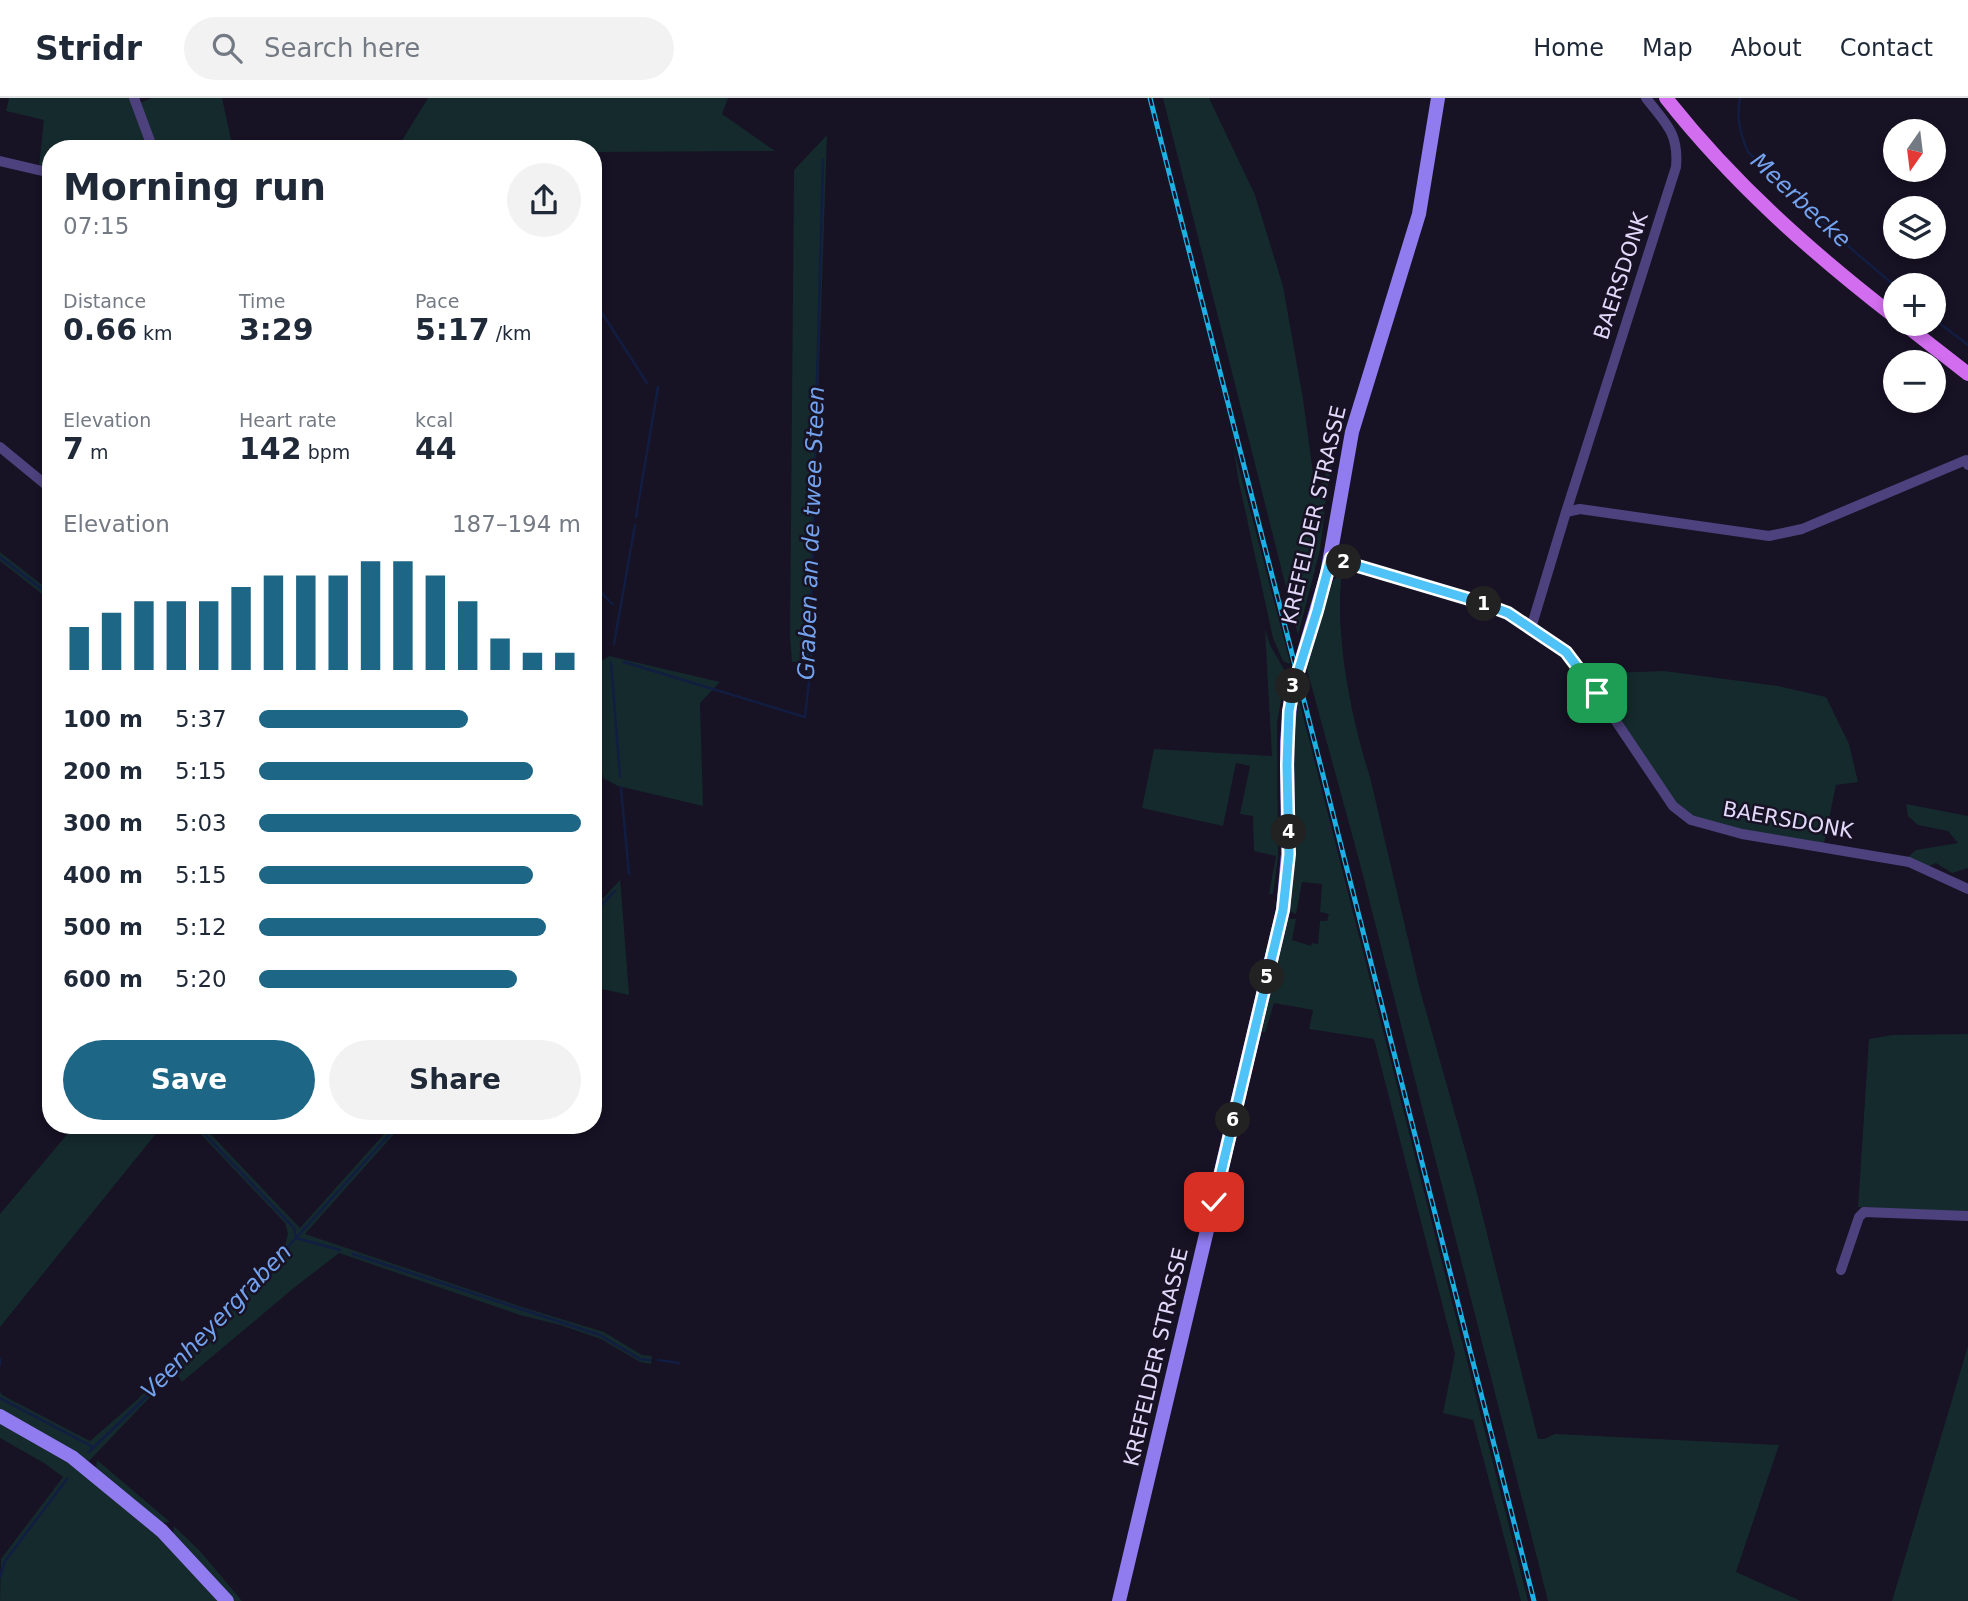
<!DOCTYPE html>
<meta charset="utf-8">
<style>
body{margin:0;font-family:"DejaVu Sans",sans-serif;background:#f2f2f3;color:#1f2937;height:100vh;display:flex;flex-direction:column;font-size:26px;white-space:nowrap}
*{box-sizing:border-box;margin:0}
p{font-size:23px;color:#747a83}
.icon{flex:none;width:38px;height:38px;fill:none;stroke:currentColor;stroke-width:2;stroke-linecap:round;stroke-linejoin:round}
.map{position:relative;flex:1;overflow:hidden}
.side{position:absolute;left:42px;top:42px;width:560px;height:994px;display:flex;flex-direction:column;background:#fff;border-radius:28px;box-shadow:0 4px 10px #0003}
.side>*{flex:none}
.needle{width:46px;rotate:194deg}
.controls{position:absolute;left:1883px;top:21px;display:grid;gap:14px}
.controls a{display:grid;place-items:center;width:63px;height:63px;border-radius:50%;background:#fff;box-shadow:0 4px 10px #0003;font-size:35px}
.pin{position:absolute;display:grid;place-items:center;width:60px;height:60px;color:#fff;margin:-30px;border-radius:14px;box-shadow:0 4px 10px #0006}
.km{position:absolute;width:35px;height:35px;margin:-18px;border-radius:50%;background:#222;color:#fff;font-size:19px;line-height:35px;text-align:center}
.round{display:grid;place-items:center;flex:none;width:74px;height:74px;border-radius:37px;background:#f2f2f3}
.head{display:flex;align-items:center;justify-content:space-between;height:119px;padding:0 21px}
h1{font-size:38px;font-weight:700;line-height:52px}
.figures{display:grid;grid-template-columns:repeat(3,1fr);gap:10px;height:119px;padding:7px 21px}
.figures div{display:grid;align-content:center}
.figures b{font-size:30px;font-weight:700}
.figures small{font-size:19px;font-weight:400}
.figures p{font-size:19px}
.chart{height:196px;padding:14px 21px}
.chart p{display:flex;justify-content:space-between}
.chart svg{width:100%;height:126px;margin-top:7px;stroke:#1d6685;stroke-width:6}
.cta{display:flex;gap:14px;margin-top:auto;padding:14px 21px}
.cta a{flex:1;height:80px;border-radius:42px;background:#1d6685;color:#fff;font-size:28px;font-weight:700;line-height:80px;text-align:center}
.cta a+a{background:#f2f2f3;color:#1f2937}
ul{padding:0 21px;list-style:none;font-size:23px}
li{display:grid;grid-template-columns:112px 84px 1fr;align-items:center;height:52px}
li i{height:18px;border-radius:9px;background:#1d6685}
header{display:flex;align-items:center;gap:42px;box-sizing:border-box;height:98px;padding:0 35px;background:#fff;border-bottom:2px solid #e0e1e3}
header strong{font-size:33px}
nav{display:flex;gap:38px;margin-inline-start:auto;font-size:24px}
.search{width:490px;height:63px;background:#f2f2f3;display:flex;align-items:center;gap:18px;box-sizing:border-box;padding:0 24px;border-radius:38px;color:#747a83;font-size:26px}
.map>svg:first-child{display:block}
.green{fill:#152a2d}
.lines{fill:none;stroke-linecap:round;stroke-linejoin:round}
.stream{stroke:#121d42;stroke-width:2.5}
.minor{stroke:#4d427d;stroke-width:10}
.secondary{stroke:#907bef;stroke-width:14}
.primary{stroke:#d16dee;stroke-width:14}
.rail-casing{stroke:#1bb1e4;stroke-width:5}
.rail{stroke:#171224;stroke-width:2.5;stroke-dasharray:8;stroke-linecap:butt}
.route-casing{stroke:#fff;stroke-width:14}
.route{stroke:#4fc3f7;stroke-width:9}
.labels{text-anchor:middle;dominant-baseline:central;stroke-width:5;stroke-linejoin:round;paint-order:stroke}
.street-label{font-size:21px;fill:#e2d9fa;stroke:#171224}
.water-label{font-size:23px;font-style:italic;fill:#73a2ee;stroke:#171224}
</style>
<header>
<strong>Stridr</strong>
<div class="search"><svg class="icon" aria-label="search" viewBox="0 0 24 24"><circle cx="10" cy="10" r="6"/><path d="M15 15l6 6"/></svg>Search here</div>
<nav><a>Home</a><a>Map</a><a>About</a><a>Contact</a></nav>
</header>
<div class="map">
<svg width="1968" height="1503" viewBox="0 0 1968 1503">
<rect width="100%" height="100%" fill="#171224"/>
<!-- green -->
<path class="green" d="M 6,0 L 131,0 L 149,51 L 51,51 L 51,71 L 39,68 L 44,22 L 6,13 L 9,1 Z
M 152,0 L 222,0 L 233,51 L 156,51 L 139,5 Z
M 428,0 L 728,0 L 722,16 L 775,53 L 593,54 L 593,51 L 398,49 Z
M 1163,0 L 1209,0 L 1255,97 L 1283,188 L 1303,301 L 1313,375 L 1320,393 L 1336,341 L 1326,400 L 1320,452 L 1298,537 Z
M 827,37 L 810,538 L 813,563 L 792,564 L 790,538 L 794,72 Z
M 1234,351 L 1290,564 L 1289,566 L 1283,563 L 1273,540 L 1238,380 Z
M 0,454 L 51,494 L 51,503 L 0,463 Z
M 1342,473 C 1334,536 1351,619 1370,679 L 1420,892 L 1475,1087 L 1538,1341 L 1544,1341 L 1555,1336 L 1779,1347 L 1736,1474 L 1801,1503 L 1548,1503 L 1359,762 L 1306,568 L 1333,483 Z
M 1265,531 L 1270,547 L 1286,575 L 1277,625 L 1278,759 L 1273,796 L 1269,796 L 1276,758 L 1254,753 L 1253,718 L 1240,716 L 1250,668 L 1236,665 L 1223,728 L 1142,710 L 1154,651 L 1272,658 Z
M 609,558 L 720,584 L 700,605 L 703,708 L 618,688 L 603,680 L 593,620 L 593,560 L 603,562 Z
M 1664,573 L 1778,588 L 1826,599 L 1849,646 L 1858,684 L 1836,687 L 1823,750 L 1690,720 L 1674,708 L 1586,576 Z
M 1299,597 L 1300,606 L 1528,1503 L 1521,1503 L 1473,1322 L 1443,1315 L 1455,1256 L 1374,941 L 1309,931 L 1313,912 L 1274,905 L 1265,935 L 1262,933 L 1287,821 L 1296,821 L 1292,842 L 1311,848 L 1312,845 L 1318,846 L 1320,823 L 1327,823 L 1329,816 L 1320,814 L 1322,786 L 1302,784 L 1296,816 L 1289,813 L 1294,772 L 1294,637 Z
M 1906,706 L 1968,718 L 1968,770 L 1952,775 L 1936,765 L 1927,769 L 1907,760 L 1916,752 L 1958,745 L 1948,733 L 1918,727 L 1908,718 Z
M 620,782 L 621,792 L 629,897 L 593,889 L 593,811 Z
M 1968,936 L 1968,1114 L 1858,1109 L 1869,941 L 1892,937 Z
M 75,1027 L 163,1027 L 0,1229 L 0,1116 Z
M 192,1027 L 202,1027 L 300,1130 L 392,1027 L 402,1027 L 305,1136 L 522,1209 L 604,1234 L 642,1257 L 652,1258 L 651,1266 L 640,1264 L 601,1241 L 560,1227 L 520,1217 L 339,1155 L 295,1189 L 182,1284 L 175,1273 L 88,1364 L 0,1313 L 0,1294 L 2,1297 L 90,1343 L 138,1301 L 285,1147 L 288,1136 L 285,1125 Z
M 1968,1248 L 1968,1503 L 1892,1503 Z
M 0,1326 L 71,1365 L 148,1428 L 219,1503 L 0,1503 L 1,1461 L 63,1379 L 44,1365 L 0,1340 Z
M 97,1362 L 170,1424 L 161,1425 L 96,1370 Z
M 174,1428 L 200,1453 L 242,1503 L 233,1503 L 173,1437 Z"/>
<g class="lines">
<!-- stream -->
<path class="stream" d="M 1740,0 C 1736,20 1740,35 1748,54 L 1855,154 L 1895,188
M 593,201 L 647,285
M 1934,221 L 1968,247
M 636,419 L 658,289
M 0,459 L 51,498
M 593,485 L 612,506
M 614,546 L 635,427
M 624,564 L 805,619 L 809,583 L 823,62
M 611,565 L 620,679
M 621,690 L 629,776
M 593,816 L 615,793
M 296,1140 L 398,1027
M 296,1140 L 340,1152
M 353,1156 L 600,1237 L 640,1261 L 650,1262
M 0,1261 L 0,1267
M 658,1262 L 679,1265
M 0,1300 L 93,1349
M 89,1354 L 147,1298 L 296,1140 L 294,1130 L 196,1027
M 0,1479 L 5,1463 L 67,1381"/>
<!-- minor -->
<path class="minor" d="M 134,0 L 153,51
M 0,63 L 51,75
M 0,349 L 51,391
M 1566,414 L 1676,69 C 1679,35 1666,26 1646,0
M 1331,460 L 1491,508 L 1508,515 L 1566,554 L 1597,595 L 1673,708 L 1691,722 L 1742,736 L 1909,764 L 1968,791
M 1531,530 L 1566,414 L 1580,411 L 1769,438 L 1802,431 L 1966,362 L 1968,367
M 1841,1172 L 1859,1119 L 1864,1114 L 1968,1118"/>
<!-- secondary -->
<path class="secondary" d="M 0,1318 L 72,1359 L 162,1433 L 227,1503
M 1119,1503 L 1283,812 L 1288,756 L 1287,643 L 1291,598 L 1327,476 L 1352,334 L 1419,116 L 1438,0"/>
<!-- primary -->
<path class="primary" d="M 1666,0 C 1732,84 1811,154 1895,219
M 1904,226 L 1968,276"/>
<defs>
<path id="rail" d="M 1150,0 L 1534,1503"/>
</defs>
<!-- rail casing -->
<use href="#rail" class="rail-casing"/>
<!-- rail -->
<use href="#rail" class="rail"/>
</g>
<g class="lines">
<defs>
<path id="route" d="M 1214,1104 L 1283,812 L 1289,756 L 1287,667 L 1289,613 L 1294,587 L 1317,513 L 1331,460 L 1476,503 L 1508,515 L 1566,554 L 1597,595"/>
</defs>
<!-- route casing -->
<use href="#route" class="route-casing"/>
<!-- route -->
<use href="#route" class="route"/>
</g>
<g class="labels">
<!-- street labels -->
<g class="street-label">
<text transform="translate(1621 178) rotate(-72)">BAERSDONK</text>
<text transform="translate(1314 417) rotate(-77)">KREFELDER STRASSE</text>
<text transform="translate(1788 722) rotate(10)">BAERSDONK</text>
<text transform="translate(1156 1259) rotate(-77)">KREFELDER STRASSE</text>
</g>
<!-- water labels -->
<g class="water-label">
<text transform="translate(1801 102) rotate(43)">Meerbecke</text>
<text transform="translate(811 435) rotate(-88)">Graben an de twee Steen</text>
<text transform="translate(216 1223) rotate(-46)">Veenheyergraben</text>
</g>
</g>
</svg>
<div class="controls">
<a><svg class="needle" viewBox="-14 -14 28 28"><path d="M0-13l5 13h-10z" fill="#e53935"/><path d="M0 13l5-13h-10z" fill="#747a83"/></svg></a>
<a><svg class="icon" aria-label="layers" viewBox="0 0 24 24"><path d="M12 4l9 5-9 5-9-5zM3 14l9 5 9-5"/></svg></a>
<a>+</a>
<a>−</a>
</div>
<div class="pin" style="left:1597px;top:595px;background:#1e9e55"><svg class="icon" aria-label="arrive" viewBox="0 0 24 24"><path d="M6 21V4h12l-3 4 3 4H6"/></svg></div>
<div class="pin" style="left:1214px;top:1104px;background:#d93025"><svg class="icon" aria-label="check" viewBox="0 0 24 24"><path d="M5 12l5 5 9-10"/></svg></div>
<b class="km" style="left:1484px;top:506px">1</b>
<b class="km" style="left:1344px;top:464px">2</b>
<b class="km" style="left:1293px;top:588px">3</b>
<b class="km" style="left:1289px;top:734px">4</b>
<b class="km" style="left:1267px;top:879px">5</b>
<b class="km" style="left:1233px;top:1022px">6</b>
<section class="side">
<div class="head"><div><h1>Morning run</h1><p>07:15</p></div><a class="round"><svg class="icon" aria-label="share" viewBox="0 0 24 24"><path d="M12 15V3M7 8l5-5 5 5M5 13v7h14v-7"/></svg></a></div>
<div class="figures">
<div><p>Distance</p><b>0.66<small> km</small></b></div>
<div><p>Time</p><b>3:29</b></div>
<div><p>Pace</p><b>5:17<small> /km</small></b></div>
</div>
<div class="figures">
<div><p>Elevation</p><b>7<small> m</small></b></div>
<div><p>Heart rate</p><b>142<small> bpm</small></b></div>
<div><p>kcal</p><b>44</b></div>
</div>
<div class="chart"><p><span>Elevation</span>187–194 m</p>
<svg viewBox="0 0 160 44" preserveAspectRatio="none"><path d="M5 44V29M15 44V24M25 44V20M35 44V20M45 44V20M55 44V15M65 44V11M75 44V11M85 44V11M95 44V6M105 44V6M115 44V11M125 44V20M135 44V33M145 44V38M155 44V38"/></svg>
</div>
<ul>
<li><b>100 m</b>5:37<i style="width:65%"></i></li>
<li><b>200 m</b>5:15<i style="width:85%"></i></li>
<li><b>300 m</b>5:03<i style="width:100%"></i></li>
<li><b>400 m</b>5:15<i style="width:85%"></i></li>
<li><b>500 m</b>5:12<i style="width:89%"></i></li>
<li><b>600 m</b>5:20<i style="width:80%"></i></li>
</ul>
<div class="cta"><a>Save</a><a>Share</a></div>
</section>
</div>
